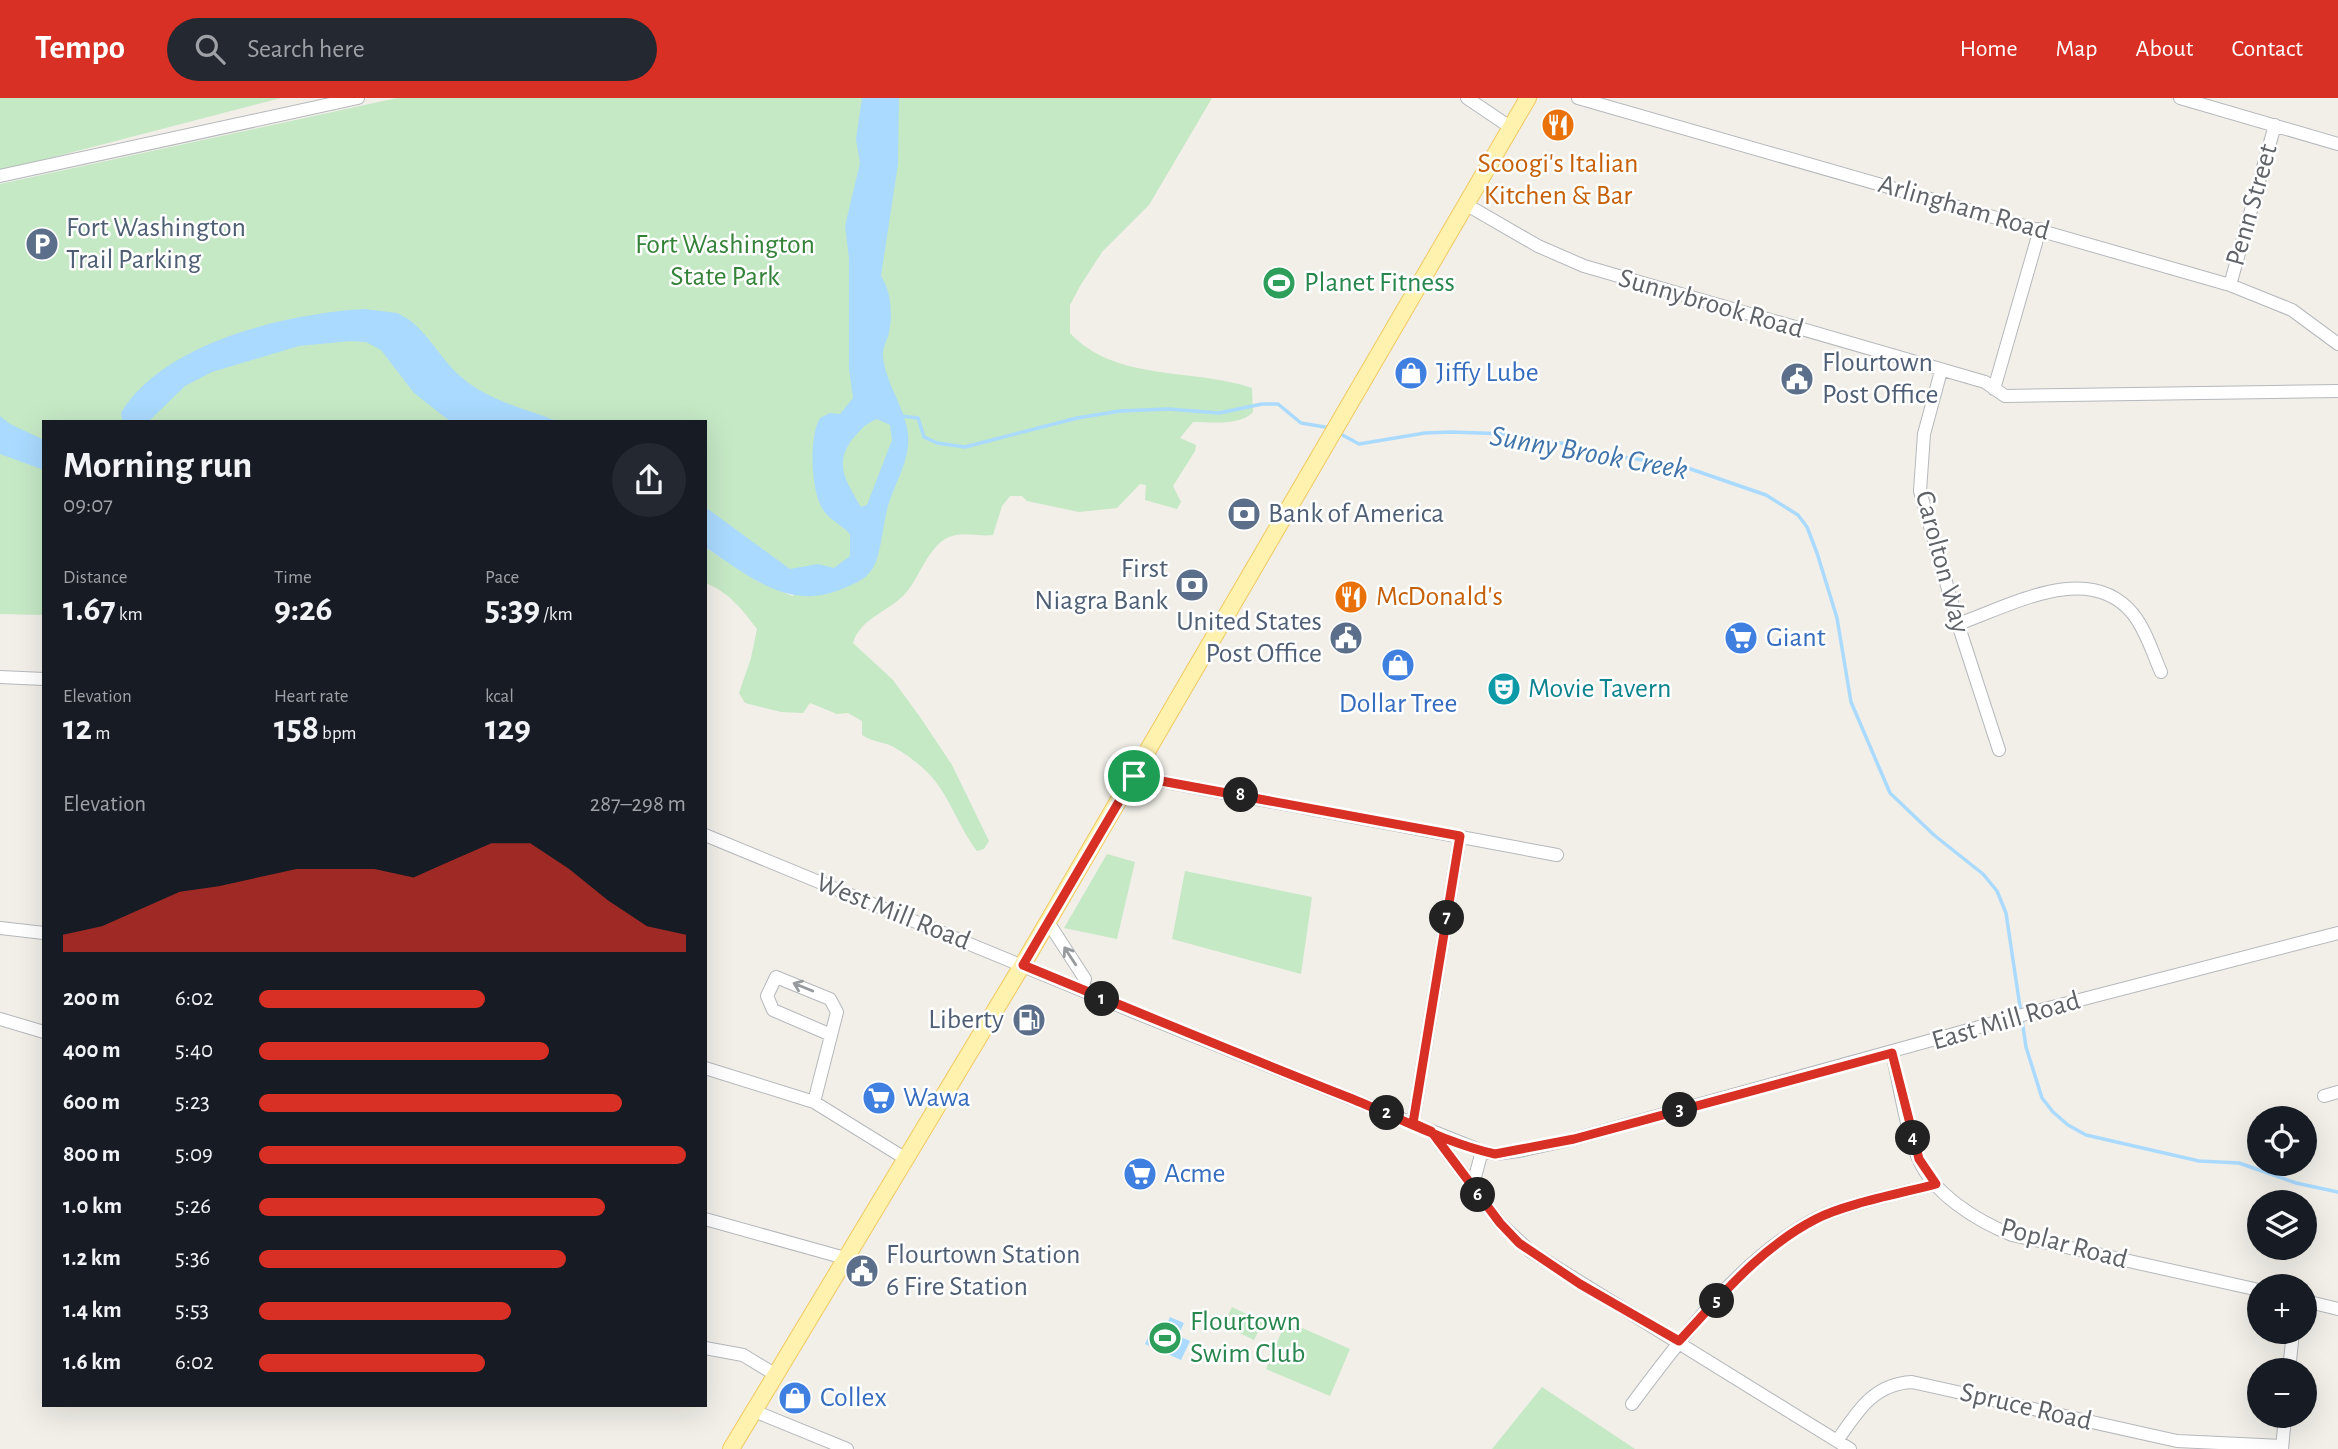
<!DOCTYPE html>
<meta charset="utf-8">
<style>
body{margin:0;font-family:"Alegreya Sans",sans-serif;background:#242831;color:#f1f3f6;height:100vh;display:flex;flex-direction:column;font-size:26px;white-space:nowrap}
*{box-sizing:border-box;margin:0}
p{font-size:23px;color:#9ea1a6}
.icon{flex:none;width:38px;height:38px;fill:none;stroke:currentColor;stroke-width:2;stroke-linecap:round;stroke-linejoin:round}
.map{position:relative;flex:1;overflow:hidden}
.panel{position:absolute;left:42px;top:322px;width:665px;height:987px;display:flex;flex-direction:column;background:#171b24;border-radius:0px;box-shadow:0 7px 28px #0002}
.panel>*{flex:none}
.controls{position:absolute;left:2247px;top:1008px;display:grid;gap:14px}
.controls a{display:grid;place-items:center;width:70px;height:70px;border-radius:50%;background:#171b24;box-shadow:0 7px 28px #0002;font-size:35px}
.pin{position:absolute;display:grid;place-items:center;width:60px;height:60px;color:#fff;margin:-30px;border:4px solid #fff;border-radius:50%;box-shadow:0 2px 7px #0007}
.km{position:absolute;width:35px;height:35px;margin:-18px;border-radius:50%;background:#222;color:#fff;font-size:19px;line-height:35px;text-align:center}
.round{display:grid;place-items:center;flex:none;width:74px;height:74px;border-radius:37px;background:#242831}
.summary{display:flex;align-items:center;justify-content:space-between;height:119px;padding:0 21px}
h1{font-size:38px;font-weight:700;line-height:52px}
.stats{display:grid;grid-template-columns:repeat(3,1fr);gap:10px;height:119px;padding:7px 21px}
.stats div{display:grid;align-content:center}
.stats b{font-size:35px;font-weight:700}
.stats small{font-size:19px;font-weight:400}
.stats p{font-size:19px}
.chart{height:196px;padding:14px 21px}
.chart p{display:flex;justify-content:space-between}
.chart svg{width:100%;height:126px;margin-top:7px;fill:#d93025;opacity:.7}
ul{padding:0 21px;list-style:none;font-size:23px}
li{display:grid;grid-template-columns:112px 84px 1fr;align-items:center;height:52px}
li i{height:18px;border-radius:9px;background:#d93025}
header{display:flex;align-items:center;gap:42px;box-sizing:border-box;height:98px;padding:0 35px;background:#d93025;color:#fff}
header strong{font-size:33px}
nav{display:flex;gap:38px;margin-inline-start:auto;font-size:24px}
.search{width:490px;height:63px;background:#242831;display:flex;align-items:center;gap:18px;box-sizing:border-box;padding:0 24px;border-radius:38px;color:#9ea1a6;font-size:26px}
.map>svg:first-child{display:block}
.green{fill:#c5e8c5}
.water{fill:#aadaff;fill-rule:evenodd}
.lines{fill:none;stroke-linecap:round;stroke-linejoin:round}
.stream{stroke:#aadaff;stroke-width:3.5}
.minor-casing{stroke:#b5b8bc;stroke-width:14}
.major-casing{stroke:#f2c960;stroke-width:18}
.minor{stroke:#fff;stroke-width:12}
.major{stroke:#fff2af;stroke-width:16}
.oneway{stroke:#979a9d}
.route-casing{stroke:#fff;stroke-width:14}
.route{stroke:#d93025;stroke-width:9}
.labels{text-anchor:middle;dominant-baseline:central;stroke-width:5;stroke-linejoin:round;paint-order:stroke}
.food-label{font-size:28px;fill:#c56008;stroke:#fff}
.street-label{font-size:28px;fill:#5f6368;stroke:#fff}
.service-label{font-size:28px;fill:#4e5e75;stroke:#fff;text-anchor:start}
.park-label{font-size:28px;fill:#348238;stroke:#fff}
.leisure-label{font-size:28px;fill:#27864d;stroke:#fff;text-anchor:start}
.shop-label{font-size:28px;fill:#366cbe;stroke:#fff;text-anchor:start}
.culture-label{font-size:28px;fill:#0d838f;stroke:#fff;text-anchor:start}
.water-label{font-size:30px;font-style:italic;fill:#4174aa;stroke:#fff}
</style>
<header>
<strong>Tempo</strong>
<div class="search"><svg class="icon" aria-label="search" viewBox="0 0 24 24"><circle cx="10" cy="10" r="6"/><path d="M15 15l6 6"/></svg>Search here</div>
<nav><a>Home</a><a>Map</a><a>About</a><a>Contact</a></nav>
</header>
<div class="map">
<svg width="2338" height="1351" viewBox="0 0 2338 1351">
<rect width="100%" height="100%" fill="#f1efe8"/>
<!-- green -->
<path class="green" d="M 0,0 L 281,0 L 0,73 Z
M 397,0 L 1212,0 L 1149,107 L 1102,154 L 1080,188 L 1070,207 L 1070,235 C 1115,284 1194,270 1252,290 L 1253,314 C 1240,328 1211,324 1193,324 L 1180,340 L 1196,347 L 1195,353 L 1173,388 L 1181,404 L 1177,411 L 1145,402 L 1146,387 L 1140,386 L 1117,410 L 1079,414 L 1027,403 L 1022,398 L 1010,398 L 1002,408 L 993,437 C 977,439 960,432 945,441 C 925,454 919,482 903,498 C 885,515 860,521 853,545 L 893,582 L 920,619 L 952,667 L 989,743 L 984,751 L 977,753 C 958,729 949,695 927,674 C 919,666 906,656 897,651 C 886,643 873,645 862,637 L 862,623 L 848,615 L 837,616 L 810,605 L 803,615 L 781,614 L 745,605 L 739,595 L 751,560 L 757,531 C 742,511 729,494 705,485 L 705,449 L 755,482 L 792,498 L 876,463 L 885,419 L 856,467 L 805,491 L 705,432 L 705,324 L 44,324 L 44,517 L 0,516 L 0,86 Z
M 1107,756 L 1135,764 L 1117,841 L 1064,830 Z
M 1185,773 L 1312,799 L 1301,876 L 1172,841 Z
M 1232,1209 L 1263,1224 L 1254,1242 L 1223,1227 Z
M 1286,1223 L 1350,1251 L 1330,1298 L 1266,1271 Z
M 1542,1289 L 1635,1351 L 1492,1351 Z"/>
<!-- water -->
<path class="water" d="M 862,0 L 899,0 L 898,66 L 881,178 C 891,193 893,216 889,234 C 888,241 883,248 883,255 C 883,282 905,308 908,336 C 911,363 893,387 887,412 C 883,427 880,463 871,473 C 863,483 850,488 839,492 C 788,513 746,476 705,449 L 705,409 L 790,471 L 818,466 L 834,470 L 850,458 L 850,436 C 840,425 826,421 820,406 C 811,386 809,339 820,320 L 830,315 L 840,316 L 853,300 L 849,271 L 849,160 L 845,128 L 860,65 L 856,41 ZM 877,321 L 890,327 L 892,342 L 867,407 L 861,409 C 846,383 832,365 855,338 C 862,330 867,325 877,321 Z
M 365,211 L 397,215 L 408,221 C 428,235 441,261 460,278 C 488,303 524,310 559,324 L 451,324 L 414,295 L 381,252 L 366,244 L 350,243 L 299,248 L 212,274 L 185,288 L 148,324 L 123,324 L 121,315 C 163,244 289,215 365,211 Z
M 0,318 L 10,326 L 44,342 L 44,372 L 0,356 Z
M 1170,1219 L 1184,1225 L 1178,1238 L 1190,1243 L 1181,1262 L 1145,1246 L 1153,1228 L 1164,1233 Z"/>
<g class="lines">
<!-- stream -->
<path class="stream" d="M 901,318 L 918,320 L 924,339 L 937,345 L 965,349 L 1077,320 L 1120,313 L 1168,311 L 1219,315 L 1262,306 L 1278,306 L 1301,325 L 1331,330
M 1337,334 L 1359,346 L 1425,335 L 1451,334 L 1508,336 L 1578,348 L 1603,356 L 1682,368 L 1766,397 L 1798,417 L 1807,429 L 1817,455 L 1837,520 L 1851,604 L 1890,695 L 1934,737 L 1983,776 L 1997,793 L 2006,815 L 2026,949 L 2042,1000 L 2053,1014 L 2068,1027 L 2086,1037 L 2199,1063 L 2239,1065 L 2296,1085 L 2338,1094"/>
<defs>
<path id="minor" d="M 1467,0 L 1510,29
M 1578,0 L 2230,187 L 2292,212 L 2338,246
M 2180,0 L 2338,46
M 0,78 L 358,0
M 1467,107 L 1538,148 L 1584,168 L 1985,284 L 2005,298 L 2338,293
M 2230,187 L 2275,27
M 1941,273 L 1924,336 L 1920,393 L 1958,526 L 1999,652
M 1994,291 L 2040,131
M 1958,526 C 2010,508 2089,462 2133,516 C 2146,532 2153,556 2161,574
M 0,579 L 44,581
M 1134,678 L 1557,757
M 705,737 L 1144,918 L 1482,1053 L 1495,1056 L 1519,1053 L 1574,1041 L 2037,913 L 2338,835
M 1048,824 L 1085,881 L 1081,892
M 0,830 L 44,835
M 0,921 L 44,934
M 1892,955 C 1900,989 1905,1027 1918,1060 C 1933,1096 1977,1123 2012,1137 L 2259,1192
M 705,970 L 814,1004 L 906,1061
M 2324,998 L 2338,994
M 814,1004 L 837,914 L 830,901 L 776,879 L 767,898 L 773,912 L 831,937
M 1413,1025 L 1460,738
M 1431,1033 L 1500,1125 L 1530,1153 L 1850,1351
M 1479,1093 L 1475,1079 L 1482,1053
M 705,1121 L 845,1160
M 2305,1203 L 2338,1211
M 705,1250 L 743,1257 L 776,1277
M 2289,1272 L 2293,1234
M 1632,1306 C 1681,1240 1742,1158 1817,1120 C 1846,1106 1903,1095 1936,1086
M 754,1313 L 847,1351
M 1837,1343 C 1857,1314 1873,1286 1912,1284 L 2177,1343 L 2282,1348
M 2282,1351 L 2285,1318"/>
<path id="major" d="M 731,1351 L 1029,856 L 1528,0"/>
</defs>
<!-- minor casing -->
<use href="#minor" class="minor-casing"/>
<!-- major casing -->
<use href="#major" class="major-casing"/>
<!-- minor -->
<use href="#minor" class="minor"/>
<!-- major -->
<use href="#major" class="major"/>
</g>
<!-- one-way arrows -->
<defs><path id="oneway-shaft" d="M-6 0H5M1.5-3L5.5 0L1.5 3" fill="none" stroke-width="1.6" stroke-linecap="round" stroke-linejoin="round" transform="scale(1.75)"/></defs>
<g class="oneway">
<use href="#oneway-shaft" transform="translate(1070 858) rotate(-123)"/>
<use href="#oneway-shaft" transform="translate(803 889) rotate(-158)"/>
</g>
<g class="lines">
<defs>
<path id="route" d="M 1134,678 L 1023,867 C 1132,912 1241,957 1350,1000 C 1397,1019 1446,1045 1495,1056 L 1574,1041 L 1892,955 L 1919,1061 L 1936,1086 C 1903,1095 1844,1106 1816,1121 C 1761,1149 1721,1198 1679,1243 L 1580,1186 L 1519,1145 L 1500,1125 L 1431,1033 L 1413,1025 L 1460,738 L 1134,678"/>
</defs>
<!-- route casing -->
<use href="#route" class="route-casing"/>
<!-- route -->
<use href="#route" class="route"/>
</g>
<!-- icons -->
<defs>
<symbol id="restaurant-disc" viewBox="-11 -11 22 22"><circle r="9.5" fill="#e8710a" stroke="#fff"/><path d="M-5-6h1v4h1v-4h1v4h1v-4h1v5L-1.5 .5V6h-2V.5L-5-1ZM5-6V6H3V1.5H1.5Q1.5-4 5-6Z" fill="#fff"/></symbol>
<symbol id="parking-disc" viewBox="-11 -11 22 22"><circle r="9.5" fill="#5c6f8a" stroke="#fff"/><path d="M-3.5-5.5H1a3.5 3.5 0 0 1 0 7H-1V5.5H-3.5ZM-1-3.4V-.6H.8a1.4 1.4 0 0 0 0-2.8Z" fill="#fff"/></symbol>
<symbol id="stadium-disc" viewBox="-11 -11 22 22"><circle r="9.5" fill="#2e9e5b" stroke="#fff"/><path d="M0-5a6.5 5 0 1 0 0 10a6.5 5 0 1 0 0-10ZM-3.5-1.8h7v3.6h-7Z" fill="#fff"/></symbol>
<symbol id="shop-disc" viewBox="-11 -11 22 22"><circle r="9.5" fill="#3f7fe0" stroke="#fff"/><path d="M-5-2.5h2.3a2.7 3.5 0 0 1 5.4 0H5L5.5 6h-11ZM-1.5-2.5h3a1.5 2.3 0 0 0-3 0Z" fill="#fff"/></symbol>
<symbol id="civic-disc" viewBox="-11 -11 22 22"><circle r="9.5" fill="#5c6f8a" stroke="#fff"/><path d="M-.6-6.5H3V-4.5H.6V-3L4-1V1h2V6H-6V1h2V-1L-.6-3ZM-1.2 2.5V6h2.4V2.5Z" fill="#fff"/></symbol>
<symbol id="bank-disc" viewBox="-11 -11 22 22"><circle r="9.5" fill="#5c6f8a" stroke="#fff"/><path d="M-6-4H6V4H-6ZM0-2.3a2.3 2.3 0 1 0 0 4.6a2.3 2.3 0 1 0 0-4.6Z" fill="#fff"/></symbol>
<symbol id="supermarket-disc" viewBox="-11 -11 22 22"><circle r="9.5" fill="#3f7fe0" stroke="#fff"/><path d="M-6-5.5h2.5l.6 2H6L4.5 2H-2.5L-4.4-4H-6ZM-1.5 3.2a1.3 1.3 0 1 0 .1 0ZM3 3.2a1.3 1.3 0 1 0 .1 0Z" fill="#fff"/></symbol>
<symbol id="theatre-disc" viewBox="-11 -11 22 22"><circle r="9.5" fill="#0f9aa8" stroke="#fff"/><path d="M-5-5.5Q0-4 5-5.5V0Q5 5 0 6Q-5 5-5 0ZM-3.3-2.5H-1v1.5H-3.3ZM1-2.5H3.3v1.5H1ZM-2.8 1Q0 5.5 2.8 1Z" fill="#fff"/></symbol>
<symbol id="fuel-disc" viewBox="-11 -11 22 22"><circle r="9.5" fill="#5c6f8a" stroke="#fff"/><path d="M-5.5-6h7V0h2V4h1.3V-2.5L3-4.5l.8-.8L6-3V5H2.5V1h-1V6h-7ZM-4.2-4.7v3.2H.2V-4.7Z" fill="#fff"/></symbol>
</defs>
<g fill-rule="evenodd">
<use href="#restaurant-disc" x="1539" y="8" width="38" height="38"/>
<use href="#parking-disc" x="23" y="127" width="38" height="38"/>
<use href="#stadium-disc" x="1260" y="166" width="38" height="38"/>
<use href="#shop-disc" x="1392" y="256" width="38" height="38"/>
<use href="#civic-disc" x="1778" y="262" width="38" height="38"/>
<use href="#bank-disc" x="1225" y="397" width="38" height="38"/>
<use href="#bank-disc" x="1173" y="468" width="38" height="38"/>
<use href="#restaurant-disc" x="1332" y="480" width="38" height="38"/>
<use href="#civic-disc" x="1327" y="521" width="38" height="38"/>
<use href="#supermarket-disc" x="1722" y="521" width="38" height="38"/>
<use href="#shop-disc" x="1379" y="548" width="38" height="38"/>
<use href="#theatre-disc" x="1485" y="572" width="38" height="38"/>
<use href="#fuel-disc" x="1010" y="903" width="38" height="38"/>
<use href="#supermarket-disc" x="860" y="981" width="38" height="38"/>
<use href="#supermarket-disc" x="1121" y="1057" width="38" height="38"/>
<use href="#civic-disc" x="843" y="1154" width="38" height="38"/>
<use href="#stadium-disc" x="1146" y="1221" width="38" height="38"/>
<use href="#shop-disc" x="776" y="1281" width="38" height="38"/>
</g>
<g class="labels">
<!-- food labels -->
<g class="food-label">
<text x="1558" y="66">Scoogi's Italian<tspan x="1558" dy="32">Kitchen &amp; Bar</tspan></text>
<text x="1376" y="499" text-anchor="start">McDonald's</text>
</g>
<!-- street labels -->
<g class="street-label">
<text transform="translate(2252 107) rotate(-74)">Penn Street</text>
<text transform="translate(1964 110) rotate(16)">Arlingham Road</text>
<text transform="translate(1711 206) rotate(16)">Sunnybrook Road</text>
<text transform="translate(1942 464) rotate(75)">Carolton Way</text>
<text transform="translate(893 814) rotate(22)">West Mill Road</text>
<text transform="translate(2006 923) rotate(-16)">East Mill Road</text>
<text transform="translate(2064 1146) rotate(15)">Poplar Road</text>
<text transform="translate(2026 1309) rotate(13)">Spruce Road</text>
</g>
<!-- service labels -->
<g class="service-label">
<text x="66" y="130">Fort Washington<tspan x="66" dy="32">Trail Parking</tspan></text>
<text x="1822" y="265">Flourtown<tspan x="1822" dy="32">Post Office</tspan></text>
<text x="1268" y="416">Bank of America</text>
<text x="1168" y="471" text-anchor="end">First<tspan x="1168" dy="32">Niagra Bank</tspan></text>
<text x="1322" y="524" text-anchor="end">United States<tspan x="1322" dy="32">Post Office</tspan></text>
<text x="1004" y="922" text-anchor="end">Liberty</text>
<text x="886" y="1157">Flourtown Station<tspan x="886" dy="32">6 Fire Station</tspan></text>
</g>
<!-- park labels -->
<g class="park-label">
<text x="725" y="147">Fort Washington<tspan x="725" dy="32">State Park</tspan></text>
</g>
<!-- leisure labels -->
<g class="leisure-label">
<text x="1304" y="185">Planet Fitness</text>
<text x="1190" y="1224">Flourtown<tspan x="1190" dy="32">Swim Club</tspan></text>
</g>
<!-- shop labels -->
<g class="shop-label">
<text x="1436" y="275">Jiffy Lube</text>
<text x="1766" y="540">Giant</text>
<text x="1398" y="606" text-anchor="middle">Dollar Tree</text>
<text x="903" y="1000">Wawa</text>
<text x="1164" y="1076">Acme</text>
<text x="820" y="1300">Collex</text>
</g>
<!-- culture labels -->
<g class="culture-label">
<text x="1528" y="591">Movie Tavern</text>
</g>
<!-- water labels -->
<g class="water-label">
<text transform="translate(1589 355) rotate(10)">Sunny Brook Creek</text>
</g>
</g>
</svg>
<div class="controls">
<a><svg class="icon" aria-label="locate" viewBox="0 0 24 24"><circle cx="12" cy="12" r="6"/><path d="M12 2v4M12 18v4M2 12h4M18 12h4"/></svg></a>
<a><svg class="icon" aria-label="layers" viewBox="0 0 24 24"><path d="M12 4l9 5-9 5-9-5zM3 14l9 5 9-5"/></svg></a>
<a>+</a>
<a>−</a>
</div>
<div class="pin" style="left:1134px;top:678px;background:#1e9e55"><svg class="icon" aria-label="arrive" viewBox="0 0 24 24"><path d="M6 21V4h12l-3 4 3 4H6"/></svg></div>
<b class="km" style="left:1102px;top:901px">1</b>
<b class="km" style="left:1387px;top:1015px">2</b>
<b class="km" style="left:1680px;top:1012px">3</b>
<b class="km" style="left:1913px;top:1040px">4</b>
<b class="km" style="left:1717px;top:1203px">5</b>
<b class="km" style="left:1478px;top:1097px">6</b>
<b class="km" style="left:1447px;top:820px">7</b>
<b class="km" style="left:1241px;top:697px">8</b>
<section class="panel">
<div class="summary"><div><h1>Morning run</h1><p>09:07</p></div><a class="round"><svg class="icon" aria-label="share" viewBox="0 0 24 24"><path d="M12 15V3M7 8l5-5 5 5M5 13v7h14v-7"/></svg></a></div>
<div class="stats">
<div><p>Distance</p><b>1.67<small> km</small></b></div>
<div><p>Time</p><b>9:26</b></div>
<div><p>Pace</p><b>5:39<small> /km</small></b></div>
</div>
<div class="stats">
<div><p>Elevation</p><b>12<small> m</small></b></div>
<div><p>Heart rate</p><b>158<small> bpm</small></b></div>
<div><p>kcal</p><b>129</b></div>
</div>
<div class="chart"><p><span>Elevation</span>287–298 m</p>
<svg viewBox="0 0 160 44" preserveAspectRatio="none"><path d="M0 44V38L10 35L20 29L30 23L40 21L50 18L60 15L70 15L80 15L90 18L100 12L110 6L120 6L130 15L140 26L150 35L160 38V44z"/></svg>
</div>
<ul>
<li><b>200 m</b>6:02<i style="width:53%"></i></li>
<li><b>400 m</b>5:40<i style="width:68%"></i></li>
<li><b>600 m</b>5:23<i style="width:85%"></i></li>
<li><b>800 m</b>5:09<i style="width:100%"></i></li>
<li><b>1.0 km</b>5:26<i style="width:81%"></i></li>
<li><b>1.2 km</b>5:36<i style="width:72%"></i></li>
<li><b>1.4 km</b>5:53<i style="width:59%"></i></li>
<li><b>1.6 km</b>6:02<i style="width:53%"></i></li>
</ul>
</section>
</div>
